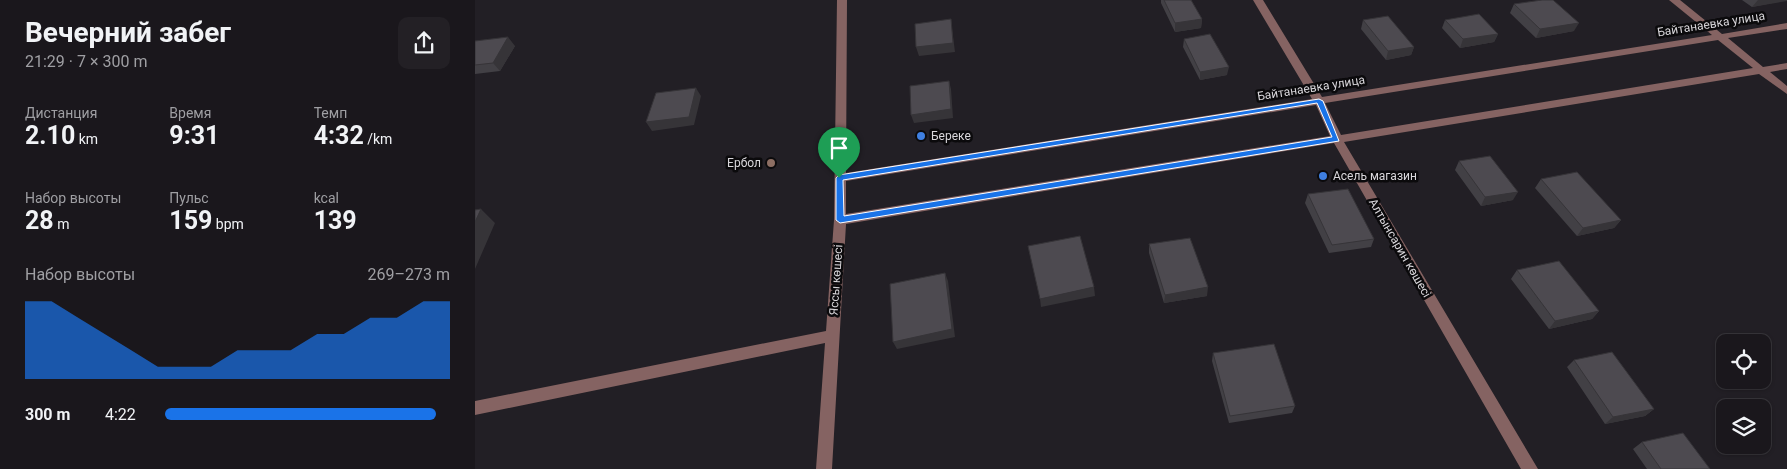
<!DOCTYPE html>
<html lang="ru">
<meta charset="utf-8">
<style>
body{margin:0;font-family:Roboto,sans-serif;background:#232025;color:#f1f3f6;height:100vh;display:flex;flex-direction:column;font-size:19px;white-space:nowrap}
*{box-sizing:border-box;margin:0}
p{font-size:16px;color:#9f9fa3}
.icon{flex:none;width:28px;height:28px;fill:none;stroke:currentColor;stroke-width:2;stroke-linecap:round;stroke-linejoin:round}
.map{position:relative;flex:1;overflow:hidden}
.side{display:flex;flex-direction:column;background:#1a171c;width:475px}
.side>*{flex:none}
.buttons{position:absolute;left:1241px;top:334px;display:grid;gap:10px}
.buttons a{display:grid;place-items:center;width:55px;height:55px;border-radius:10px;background:#1a171c;box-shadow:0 1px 4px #0004,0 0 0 1px #38363b;font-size:25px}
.pin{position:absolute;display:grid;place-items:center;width:42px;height:42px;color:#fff;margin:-51px -21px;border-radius:50% 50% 50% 0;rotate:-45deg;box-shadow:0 0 5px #0007}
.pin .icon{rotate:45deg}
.round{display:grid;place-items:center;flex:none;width:52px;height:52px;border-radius:10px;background:#232025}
.headline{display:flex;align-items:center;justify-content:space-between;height:85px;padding:0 25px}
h1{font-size:28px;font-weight:700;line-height:38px}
.figures{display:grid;grid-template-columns:repeat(3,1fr);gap:8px;height:85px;padding:5px 25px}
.figures div{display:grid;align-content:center}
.figures b{font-size:25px;font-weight:700}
.figures small{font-size:14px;font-weight:400}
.figures p{font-size:14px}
.chart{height:140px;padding:10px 25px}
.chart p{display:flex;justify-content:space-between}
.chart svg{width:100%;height:90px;margin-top:5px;fill:#1a73e8;opacity:.7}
ul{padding:0 25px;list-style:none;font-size:16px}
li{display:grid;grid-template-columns:80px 60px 1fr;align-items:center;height:38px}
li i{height:12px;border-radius:6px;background:#1a73e8}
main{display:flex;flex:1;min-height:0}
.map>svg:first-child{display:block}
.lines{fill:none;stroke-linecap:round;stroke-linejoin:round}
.minor{fill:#856362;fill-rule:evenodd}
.wall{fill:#424045}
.shaded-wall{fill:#363438}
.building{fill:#4d4a50;stroke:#363438}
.route{fill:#1a73e8;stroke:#fff;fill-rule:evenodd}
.shop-dot{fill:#3f7fe0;stroke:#0b0a0c;stroke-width:2}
.education-dot{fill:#8d6e63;stroke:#0b0a0c;stroke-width:2}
.labels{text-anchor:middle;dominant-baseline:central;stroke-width:5;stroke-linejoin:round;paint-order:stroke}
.street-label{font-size:12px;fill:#d9d7db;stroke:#0b0a0c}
.poi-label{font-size:12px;fill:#d9d7db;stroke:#0b0a0c;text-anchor:start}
</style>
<main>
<section class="side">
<div class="headline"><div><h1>Вечерний забег</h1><p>21:29 · 7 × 300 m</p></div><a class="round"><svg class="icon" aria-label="share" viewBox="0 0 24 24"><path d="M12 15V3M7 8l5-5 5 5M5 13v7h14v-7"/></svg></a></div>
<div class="figures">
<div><p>Дистанция</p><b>2.10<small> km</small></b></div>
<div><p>Время</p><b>9:31</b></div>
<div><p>Темп</p><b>4:32<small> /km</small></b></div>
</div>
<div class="figures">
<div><p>Набор высоты</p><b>28<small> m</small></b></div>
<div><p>Пульс</p><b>159<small> bpm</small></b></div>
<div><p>kcal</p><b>139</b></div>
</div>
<div class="chart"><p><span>Набор высоты</span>269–273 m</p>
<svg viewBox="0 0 160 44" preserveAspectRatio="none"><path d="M0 44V6L10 6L20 14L30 22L40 30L50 38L60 38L70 38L80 30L90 30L100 30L110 22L120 22L130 14L140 14L150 6L160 6V44z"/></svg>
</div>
<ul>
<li><b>300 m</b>4:22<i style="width:95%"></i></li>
</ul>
</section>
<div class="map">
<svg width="1312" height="469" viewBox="0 0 1312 469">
<rect width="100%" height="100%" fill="#221f25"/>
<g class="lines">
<!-- minor -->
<path class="minor" d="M 362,0 L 372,0 L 371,173 L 837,99 L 778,0 L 788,0 L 847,97 L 1237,35 L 1194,0 L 1205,0 L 1247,34 L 1312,23 L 1312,29 L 1253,38 L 1288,67 L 1312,63 L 1312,69 L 1295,72 L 1312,86 L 1312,94 L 1284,74 L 869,142 L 1063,469 L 1046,469 L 859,143 L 371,224 L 357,469 L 341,469 L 350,343 L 0,415 L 0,401 L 351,331 L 359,220 ZM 1243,40 L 1278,68 L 866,135 L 850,103 ZM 841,105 L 855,136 L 371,214 L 371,181 Z"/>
</g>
<!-- wall -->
<path class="wall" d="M 686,0 L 716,0 L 727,19 L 726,28 L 700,32 L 686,3 Z
M 1267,0 L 1312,0 L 1277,7 Z
M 1039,4 L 1099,31 L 1061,38 L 1035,13 Z
M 888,20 L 939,47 L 936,55 L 911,60 L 886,29 Z
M 970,20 L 1023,34 L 1019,42 L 985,48 L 967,28 Z
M 709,39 L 752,75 L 725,80 L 708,47 Z
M 0,41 L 40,46 L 25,71 L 0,74 Z
M 984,161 L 1038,200 L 1006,206 L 980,170 Z
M 1066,179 L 1146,220 L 1139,228 L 1102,236 L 1060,188 Z
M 833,194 L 899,239 L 896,247 L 854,253 L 830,203 Z
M 674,244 L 732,296 L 689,303 L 674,253 Z
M 1042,270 L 1124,311 L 1117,319 L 1074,329 L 1036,279 Z
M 738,353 L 820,406 L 817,413 L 754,423 L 737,361 Z
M 1099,360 L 1179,409 L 1170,416 L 1130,424 L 1092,367 Z
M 1167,442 L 1235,469 L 1172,469 L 1158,449 Z"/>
<!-- shaded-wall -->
<path class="shaded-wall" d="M 1283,0 L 1312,0 L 1312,1 L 1277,7 Z
M 476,19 L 477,28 L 480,52 L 444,56 L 441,47 Z
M 727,19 L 726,28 L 700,32 L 700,23 Z
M 1104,23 L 1099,31 L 1061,38 L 1065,29 Z
M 1023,34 L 1019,42 L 985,48 L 988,39 Z
M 33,37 L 40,46 L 25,71 L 18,63 Z
M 939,47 L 936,55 L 911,60 L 913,51 Z
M 754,67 L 752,75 L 725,80 L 725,72 Z
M 474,81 L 476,89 L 478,118 L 439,123 L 436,115 Z
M 221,88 L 226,96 L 219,125 L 177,131 L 171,122 Z
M 1043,192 L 1038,200 L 1006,206 L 1010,197 Z
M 6,209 L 20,223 L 0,269 L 0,222 Z
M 1146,220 L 1139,228 L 1102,236 L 1108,228 Z
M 470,273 L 473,281 L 480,337 L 422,349 L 418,342 Z
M 619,287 L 620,296 L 566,307 L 565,299 Z
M 733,287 L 732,296 L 689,303 L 690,295 Z
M 1124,311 L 1117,319 L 1074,329 L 1080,321 Z
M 1179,409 L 1170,416 L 1130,424 L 1138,417 Z"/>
<!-- building -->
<path class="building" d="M 689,0 L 716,0 L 727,19 L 700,23 Z
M 1067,0 L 1078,0 L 1104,23 L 1065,29 L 1039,4 Z
M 1004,14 L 1023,34 L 988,39 L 970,20 Z
M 913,16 L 939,47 L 913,51 L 888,20 Z
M 476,19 L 478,43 L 441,47 L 440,24 Z
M 735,34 L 754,67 L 725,72 L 709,39 Z
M 33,37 L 18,63 L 0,65 L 0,41 Z
M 474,81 L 476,109 L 436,115 L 435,86 Z
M 221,88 L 214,117 L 171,122 L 181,93 Z
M 1015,156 L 1043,192 L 1010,197 L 984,161 Z
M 1102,172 L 1146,220 L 1108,228 L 1066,179 Z
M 873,189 L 899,239 L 857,245 L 833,194 Z
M 6,209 L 0,222 L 0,210 Z
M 605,236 L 619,287 L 565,299 L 553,246 Z
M 715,238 L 733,287 L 690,295 L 674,244 Z
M 1084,261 L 1124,311 L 1080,321 L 1042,270 Z
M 470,273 L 477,329 L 418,342 L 415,284 Z
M 799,344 L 820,406 L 755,416 L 738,353 Z
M 1137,352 L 1179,409 L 1138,417 L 1099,360 Z
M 1208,433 L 1235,469 L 1186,469 L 1167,442 Z"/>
<!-- route -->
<path class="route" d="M 844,99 L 848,101 L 864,141 L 365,223 L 361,220 L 361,178 L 364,175 ZM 842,103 L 857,137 L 369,216 L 368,180 Z"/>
<!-- markers -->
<g class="shop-dot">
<circle cx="446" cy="136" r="5"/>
<circle cx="848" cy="176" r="5"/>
</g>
<circle class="education-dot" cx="296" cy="163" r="5"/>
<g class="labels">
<!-- street labels -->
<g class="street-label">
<text transform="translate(1236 24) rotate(-9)">Байтанаевка улица</text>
<text transform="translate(836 88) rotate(-9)">Байтанаевка улица</text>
<text transform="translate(925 248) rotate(60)">Алтынсарин көшесі</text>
<text transform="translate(361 280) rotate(-86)">Яссы көшесі</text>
</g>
<!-- poi labels -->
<g class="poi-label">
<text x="456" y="136">Береке</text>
<text x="286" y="163" text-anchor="end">Ербол</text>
<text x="858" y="176">Асель магазин</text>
</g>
</g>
</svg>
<div class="buttons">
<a><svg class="icon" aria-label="locate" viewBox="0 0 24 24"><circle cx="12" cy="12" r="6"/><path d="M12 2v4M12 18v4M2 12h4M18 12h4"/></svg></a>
<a><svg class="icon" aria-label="layers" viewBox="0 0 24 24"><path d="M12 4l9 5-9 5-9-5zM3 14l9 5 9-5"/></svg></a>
</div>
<div class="pin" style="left:364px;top:178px;background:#1e9e55"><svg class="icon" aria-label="arrive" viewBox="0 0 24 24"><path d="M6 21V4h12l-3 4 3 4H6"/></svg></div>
</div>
</main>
